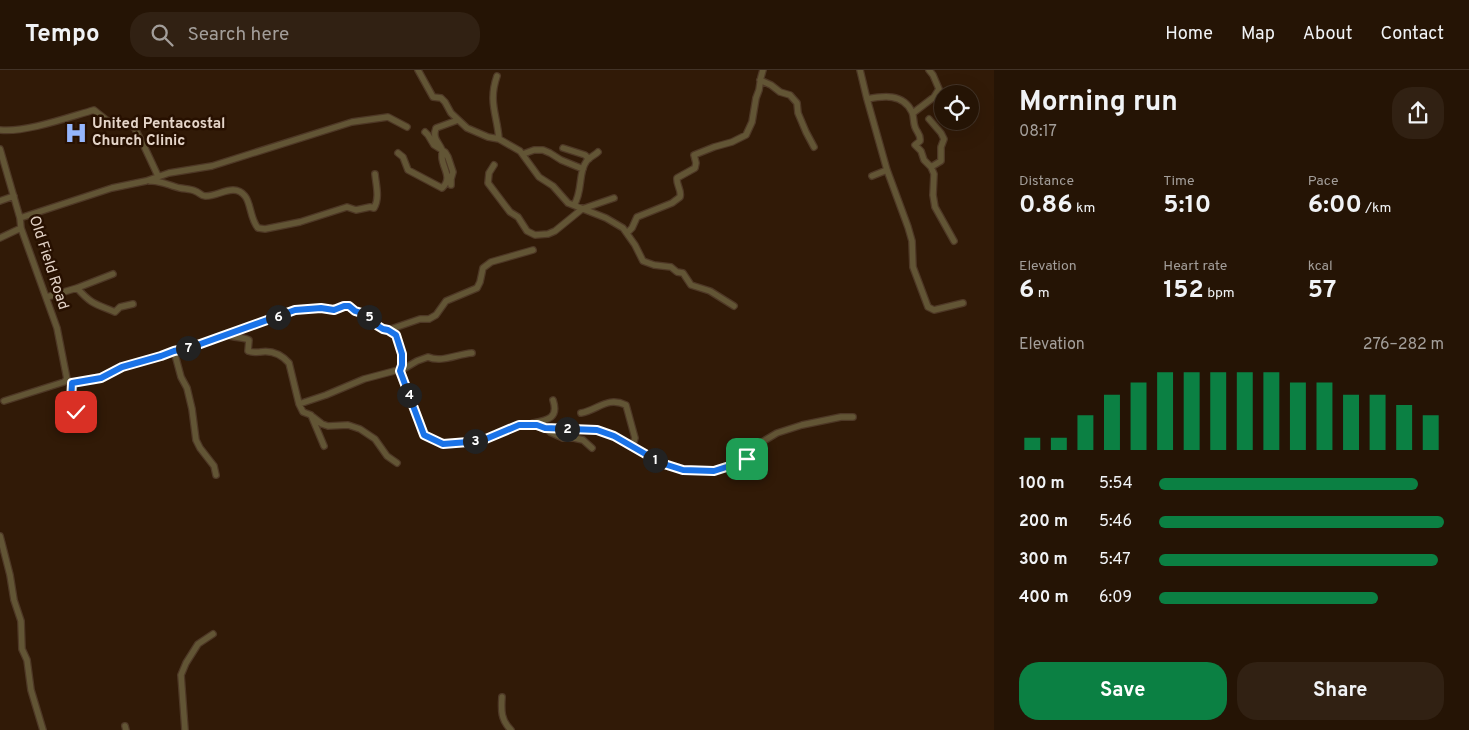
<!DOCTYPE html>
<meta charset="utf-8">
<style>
body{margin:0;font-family:Overpass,sans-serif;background:#312113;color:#f1f3f6;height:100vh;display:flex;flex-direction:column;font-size:19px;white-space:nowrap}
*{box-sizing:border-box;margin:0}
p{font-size:16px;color:#a39e9a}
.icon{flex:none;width:28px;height:28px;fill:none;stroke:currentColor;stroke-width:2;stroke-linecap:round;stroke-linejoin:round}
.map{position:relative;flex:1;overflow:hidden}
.details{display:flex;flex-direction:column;background:#251405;width:475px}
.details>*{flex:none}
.fabs{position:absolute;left:934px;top:15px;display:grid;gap:10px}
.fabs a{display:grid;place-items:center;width:45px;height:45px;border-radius:50%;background:#251405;box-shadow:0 5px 20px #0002,0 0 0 1px #423327;font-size:25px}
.pin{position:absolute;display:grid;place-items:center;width:42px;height:42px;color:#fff;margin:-21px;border-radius:10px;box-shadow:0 2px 8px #0006}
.km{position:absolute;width:25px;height:25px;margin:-12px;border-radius:50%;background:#222;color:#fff;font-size:14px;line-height:25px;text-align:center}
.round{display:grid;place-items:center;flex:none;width:52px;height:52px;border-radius:20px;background:#312113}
.headline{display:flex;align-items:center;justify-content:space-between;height:85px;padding:0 25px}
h1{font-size:28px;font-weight:700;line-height:38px}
.stats{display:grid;grid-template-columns:repeat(3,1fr);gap:8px;height:85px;padding:5px 25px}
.stats div{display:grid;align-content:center}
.stats b{font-size:25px;font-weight:700}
.stats small{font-size:14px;font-weight:400}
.stats p{font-size:14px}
.chart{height:140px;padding:10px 25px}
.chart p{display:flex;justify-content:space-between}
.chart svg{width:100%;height:90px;margin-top:5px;stroke:#0b8043;stroke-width:6}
.cta{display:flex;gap:10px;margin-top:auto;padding:10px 25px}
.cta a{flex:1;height:58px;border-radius:20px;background:#0b8043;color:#fff;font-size:20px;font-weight:700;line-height:58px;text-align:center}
.cta a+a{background:#312113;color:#f1f3f6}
ul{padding:0 25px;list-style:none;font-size:16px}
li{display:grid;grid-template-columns:80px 60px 1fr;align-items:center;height:38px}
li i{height:12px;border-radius:6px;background:#0b8043}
header{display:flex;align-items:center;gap:30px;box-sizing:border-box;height:70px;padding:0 25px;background:#251405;border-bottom:1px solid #423327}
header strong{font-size:24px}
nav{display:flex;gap:28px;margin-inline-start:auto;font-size:18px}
.search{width:350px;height:45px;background:#312113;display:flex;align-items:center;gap:12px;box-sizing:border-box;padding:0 18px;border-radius:20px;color:#a39e9a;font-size:19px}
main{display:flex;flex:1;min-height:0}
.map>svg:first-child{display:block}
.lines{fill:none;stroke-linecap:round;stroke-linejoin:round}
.minor-casing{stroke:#4e3826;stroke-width:8}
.minor{stroke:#625535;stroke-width:5.5}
.route-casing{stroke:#fff;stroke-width:10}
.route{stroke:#1a73e8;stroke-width:6}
.labels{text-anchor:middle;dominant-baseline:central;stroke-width:5;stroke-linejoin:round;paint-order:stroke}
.poi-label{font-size:15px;font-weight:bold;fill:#e4d4c8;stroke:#271000;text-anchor:start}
.street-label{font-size:15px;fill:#e4d4c8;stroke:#271000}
</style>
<header>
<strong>Tempo</strong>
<div class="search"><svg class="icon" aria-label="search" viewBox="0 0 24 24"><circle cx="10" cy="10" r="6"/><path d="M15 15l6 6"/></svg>Search here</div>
<nav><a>Home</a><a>Map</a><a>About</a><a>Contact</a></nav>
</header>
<main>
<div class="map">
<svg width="994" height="660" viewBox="0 0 994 660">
<rect width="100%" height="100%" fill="#311a07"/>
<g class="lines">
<defs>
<path id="minor" d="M 418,0 L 433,27 L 441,28 L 445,32 L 451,43 L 467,58 L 488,67 L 499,69 L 520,81 L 539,107 L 553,116 L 568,133 L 606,148 L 623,158 L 635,175 L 643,191 L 654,195 L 671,197 L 677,202 L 683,203 L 691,215 L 710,221 L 734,236
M 860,0 L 867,29 L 887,100 L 908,157 L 912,171 L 913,197 L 928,237 L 934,240 L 963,233
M 497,6 C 488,32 497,44 499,69
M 760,10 L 771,15 L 780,22 L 790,25 L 797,33 L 798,43 L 806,62 L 814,77
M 867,29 C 883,26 903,23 912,42 C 914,46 913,52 915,57 C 917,63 921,64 920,71 L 915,75 L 921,81 L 924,90 L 931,97 L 934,104 L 933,125 L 935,137 L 954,171
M 913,43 L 934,27 L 939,19 L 933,5 L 929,0
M 929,49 L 941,63 L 944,69 L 941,77 L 941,91 L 931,97
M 0,60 C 25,63 69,47 94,40 L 109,52 L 119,56 L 132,53 L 144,76 L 158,106
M 425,62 L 428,65 L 434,75 L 445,82 L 448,87 L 453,102 L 451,109 L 451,115
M 563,78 L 585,85 L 589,89
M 0,79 L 20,148 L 21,158 L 57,258 L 67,309 L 72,313
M 398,83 L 403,87 L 408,100 L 442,118 C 453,108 443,99 442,88 C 442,87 442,81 442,80 C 439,72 432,69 436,58 L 458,50
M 523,84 L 534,80 L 543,80 L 550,83 L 561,90 L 583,99
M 494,95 L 489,103 L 488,113 L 510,142 L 518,147 L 527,161 L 535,165 L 548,164 L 555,161 L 582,139 L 614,128
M 872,106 L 887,100
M 150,111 C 160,110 170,116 180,118 C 185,119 191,119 195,121 C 199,122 201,126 205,126 C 218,127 234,112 245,126 C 251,133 250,149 258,158 L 265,159 L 300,152 L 347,137 L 356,140 L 370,137 L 374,138 C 380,128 376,115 375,104
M 0,131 L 14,126
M 574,135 C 583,121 578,103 586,92 C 588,88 595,85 598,82
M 20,148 L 112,118 L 146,111 L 169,103 L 212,96 L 352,52 L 388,47 L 407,57
M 627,163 L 632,158 L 637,147 L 672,133 L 680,127 C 682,120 676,115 677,108 L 695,98 L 696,93 L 694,85 L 714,77 L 732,72 L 746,65 L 752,52 L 756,28 L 759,20 L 761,7 L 763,0
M 0,168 L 21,158
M 77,218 L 113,204
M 47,227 L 77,218 C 92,235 96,234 115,242 L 120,237 L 133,234
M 388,260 L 420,249 L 429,249 L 436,245 L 446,231 L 477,218 L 480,212 L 483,198 L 491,192 L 533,180
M 227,265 C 234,268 244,267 249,270 L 248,281 C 253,283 255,282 260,282 C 272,280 281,284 289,293 L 299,334 L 303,342 L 311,345 L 324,376
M 174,281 L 181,307 L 187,318 L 192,339 L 196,370 L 200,378 L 214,396 L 216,405
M 400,301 L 417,291 L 428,287 C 441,293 457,284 472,283
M 72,313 L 101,307 L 122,297 L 161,286 L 174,281 L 192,277 L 295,240 L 321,238 L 334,240 L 344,236 L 349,236 L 355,241 L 365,244 L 378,256 L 383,259 L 388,260 L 396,265 L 402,284 L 402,295 L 400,301
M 72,313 L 71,331 L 76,342 L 78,357
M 4,331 L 64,312 L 67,309
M 299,334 L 326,325 L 364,309 L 398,300 L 402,305 L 425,365 L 443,374 L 481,371 L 519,355 L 537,355 L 545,358 L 597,360 L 614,366 L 661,393 L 683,400 L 714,401 L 742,391 L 747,389 L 752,378 L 777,363 L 802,355 L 841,347 L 853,347
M 581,343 C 598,340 607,326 626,335 L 635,368 L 632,377
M 313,347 L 322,354 L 328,356 L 348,355 L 360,359 L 375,369 L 387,386 L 397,393
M 533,353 C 548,350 559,348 553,330
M 545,358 L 550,362 L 563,368 L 574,368 L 583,370 L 592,378
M 0,466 L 10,505 L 14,530 L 21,551 L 22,579 L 27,590 L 31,620 L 43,660
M 502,627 C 501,641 501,650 511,660
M 125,656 L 126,660
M 185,660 L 181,605 L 186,593 L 198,574 L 213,564"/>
</defs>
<!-- minor casing -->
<use href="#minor" class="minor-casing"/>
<!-- minor -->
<use href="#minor" class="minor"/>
</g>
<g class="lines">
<defs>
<path id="route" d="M 76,342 L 71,331 L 72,313 L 101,308 L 122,297 L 161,286 L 174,281 L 192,277 L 295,240 L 321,238 L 334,240 L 344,236 L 349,236 L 355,241 L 365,244 L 378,256 L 383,259 L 388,260 L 396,265 L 402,284 L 402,295 L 400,301 L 424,365 L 443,374 L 481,371 L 519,355 L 537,355 L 545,358 L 597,360 L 614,366 L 661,393 L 683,400 L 714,401 L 742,392 L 747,389"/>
</defs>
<!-- route casing -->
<use href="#route" class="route-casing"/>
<!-- route -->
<use href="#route" class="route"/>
</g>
<!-- icons -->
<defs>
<symbol id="hospital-bare" viewBox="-9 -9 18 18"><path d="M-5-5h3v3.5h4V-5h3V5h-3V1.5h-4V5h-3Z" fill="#95b6fd" stroke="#271000" stroke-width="2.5" paint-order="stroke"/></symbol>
</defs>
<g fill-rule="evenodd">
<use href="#hospital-bare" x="60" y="47" width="32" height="32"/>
</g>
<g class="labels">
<!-- poi labels -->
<g class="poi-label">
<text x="92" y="54">United Pentacostal<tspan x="92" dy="17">Church Clinic</tspan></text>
</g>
<!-- street labels -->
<g class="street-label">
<text transform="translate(48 193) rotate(72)">Old Field Road</text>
</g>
</g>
</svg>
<div class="fabs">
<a><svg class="icon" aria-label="locate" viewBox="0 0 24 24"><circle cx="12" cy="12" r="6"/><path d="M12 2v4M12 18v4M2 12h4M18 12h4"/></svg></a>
</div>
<div class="pin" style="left:747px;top:389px;background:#1e9e55"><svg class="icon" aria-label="arrive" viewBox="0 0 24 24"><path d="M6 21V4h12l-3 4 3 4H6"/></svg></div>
<div class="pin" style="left:76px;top:342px;background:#d93025"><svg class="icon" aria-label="check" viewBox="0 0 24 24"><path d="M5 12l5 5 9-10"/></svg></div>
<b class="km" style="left:655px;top:390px">1</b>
<b class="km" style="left:567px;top:359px">2</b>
<b class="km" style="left:475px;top:371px">3</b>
<b class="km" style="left:409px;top:325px">4</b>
<b class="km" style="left:369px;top:247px">5</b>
<b class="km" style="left:278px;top:247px">6</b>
<b class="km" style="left:188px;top:278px">7</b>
</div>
<section class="details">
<div class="headline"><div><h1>Morning run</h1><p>08:17</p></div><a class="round"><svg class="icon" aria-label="share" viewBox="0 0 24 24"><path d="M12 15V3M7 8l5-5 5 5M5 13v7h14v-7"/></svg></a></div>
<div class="stats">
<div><p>Distance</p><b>0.86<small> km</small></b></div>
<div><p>Time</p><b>5:10</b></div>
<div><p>Pace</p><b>6:00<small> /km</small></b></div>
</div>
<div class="stats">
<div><p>Elevation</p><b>6<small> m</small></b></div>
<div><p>Heart rate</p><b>152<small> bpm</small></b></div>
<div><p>kcal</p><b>57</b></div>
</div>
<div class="chart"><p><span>Elevation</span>276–282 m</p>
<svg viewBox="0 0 160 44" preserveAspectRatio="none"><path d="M5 44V38M15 44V38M25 44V27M35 44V17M45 44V11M55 44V6M65 44V6M75 44V6M85 44V6M95 44V6M105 44V11M115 44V11M125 44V17M135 44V17M145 44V22M155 44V27"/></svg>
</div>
<ul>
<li><b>100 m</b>5:54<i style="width:91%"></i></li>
<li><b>200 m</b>5:46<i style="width:100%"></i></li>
<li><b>300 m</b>5:47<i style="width:98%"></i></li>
<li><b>400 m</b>6:09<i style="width:77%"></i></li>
</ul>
<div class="cta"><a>Save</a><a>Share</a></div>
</section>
</main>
